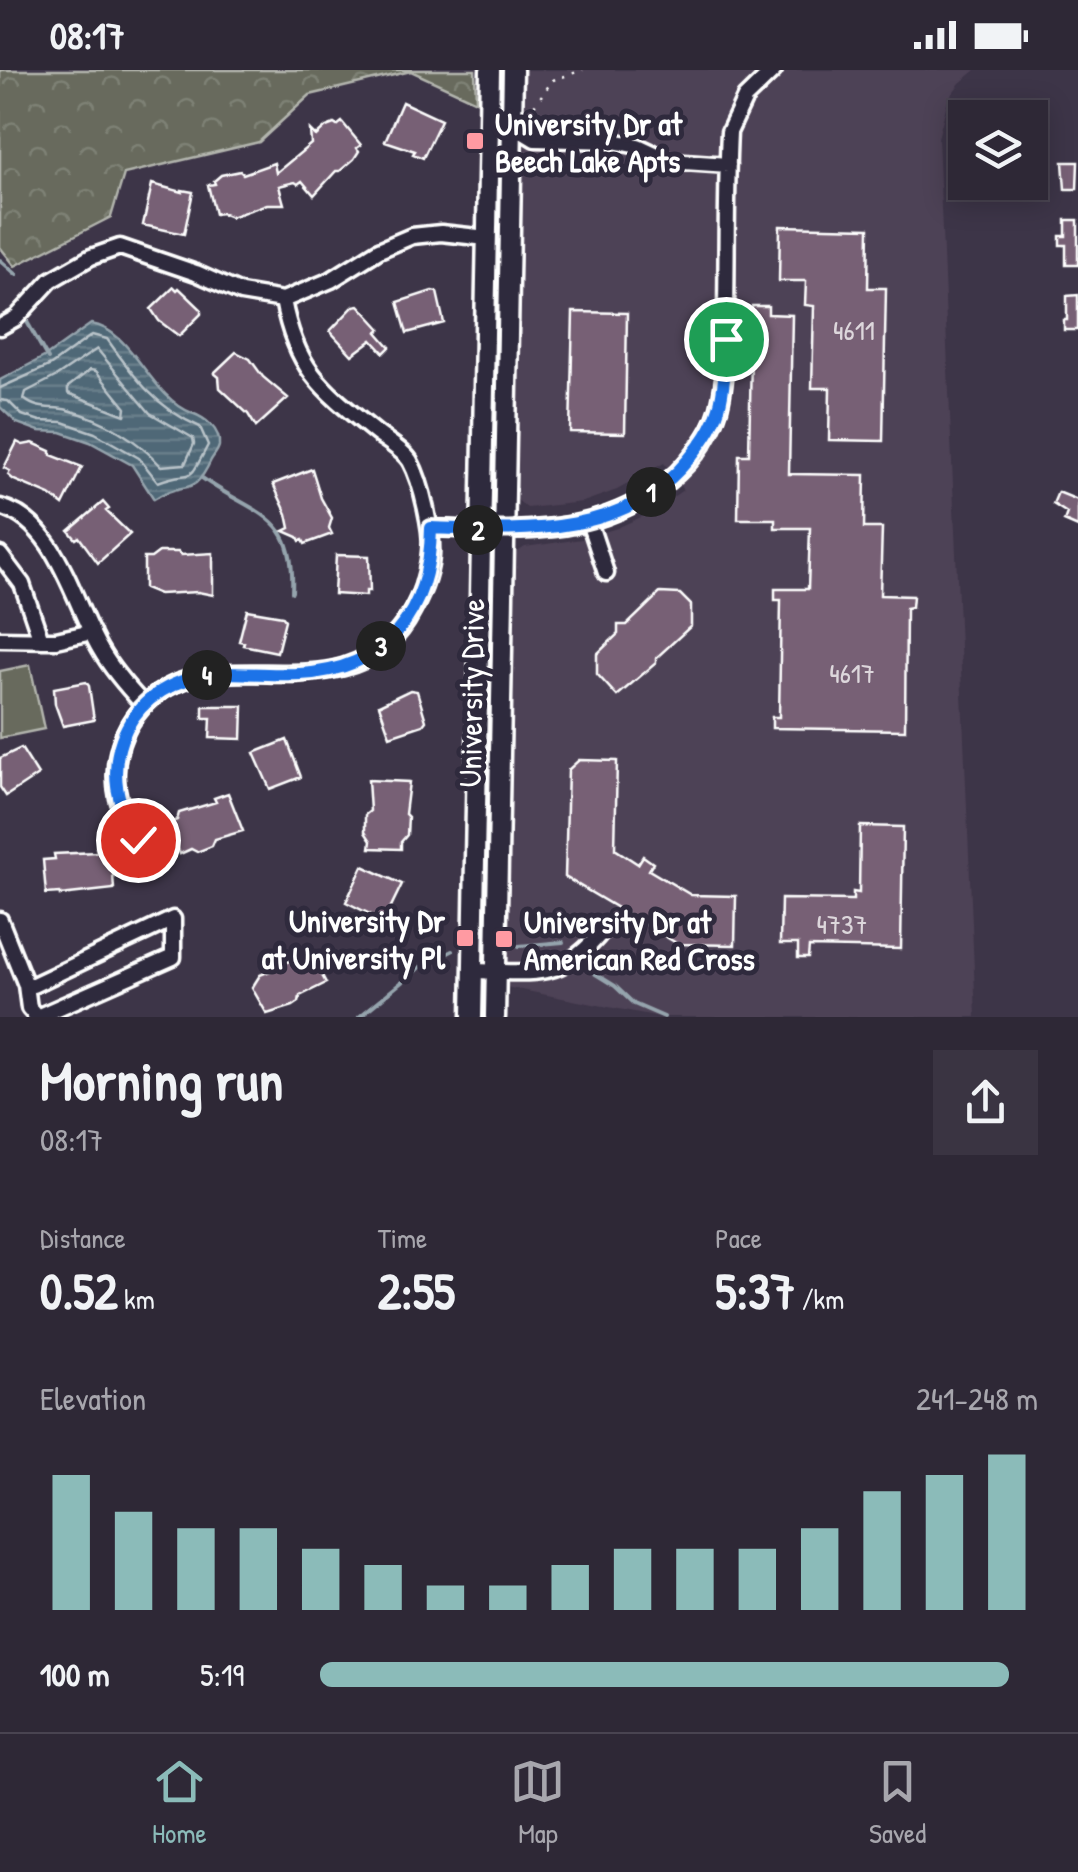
<!DOCTYPE html>
<meta charset="utf-8">
<style>
body{margin:0;font-family:"Patrick Hand",sans-serif;background:#3a3442;color:#f1f3f6;height:100vh;display:flex;flex-direction:column;font-size:38px;white-space:nowrap}
*{box-sizing:border-box;margin:0}
p{font-size:32px;color:#a7a6ad}
.icon{flex:none;width:55px;height:55px;fill:none;stroke:currentColor;stroke-width:2;stroke-linecap:round;stroke-linejoin:round}
.map{position:relative;height:947px;overflow:hidden}
.sheet{display:flex;flex-direction:column;background:#2e2836;flex:1}
.sheet>*{flex:none}
.buttons{position:absolute;left:948px;top:30px;display:grid;gap:20px}
.buttons a{display:grid;place-items:center;width:100px;height:100px;border-radius:0px;background:#2e2836;box-shadow:0 5px 25px #0003,0 0 0 2px #494451;font-size:50px}
.pin{position:absolute;display:grid;place-items:center;width:85px;height:85px;color:#fff;margin:-42px;border:5px solid #fff;border-radius:50%;box-shadow:0 2px 10px #0007}
.km{position:absolute;width:50px;height:50px;margin:-25px;border-radius:50%;background:#222;color:#fff;font-size:28px;line-height:50px;text-align:center}
.round{display:grid;place-items:center;flex:none;width:105px;height:105px;border-radius:0px;background:#3a3442}
.overview{display:flex;align-items:center;justify-content:space-between;height:170px;padding:0 40px}
h1{font-size:55px;font-weight:800;line-height:75px}
.figures{display:grid;grid-template-columns:repeat(3,1fr);gap:15px;height:170px;padding:10px 40px}
.figures div{display:grid;align-content:center}
.figures b{font-size:50px;font-weight:800}
.figures small{font-size:28px;font-weight:400}
.figures p{font-size:28px}
.chart{height:280px;padding:20px 40px}
.chart p{display:flex;justify-content:space-between}
.chart svg{width:100%;height:180px;margin-top:10px;stroke:#8bbbb9;stroke-width:6}
ul{padding:0 40px;list-style:none;font-size:32px}
li{display:grid;grid-template-columns:160px 120px 1fr;align-items:center;height:75px}
li i{height:25px;border-radius:12px;background:#8bbbb9}
.status{display:flex;justify-content:space-between;align-items:center;height:70px;padding:0 50px;background:#2e2836;direction:ltr}
.status svg{height:28px;fill:currentColor}
.tab-bar{display:flex;justify-content:space-around;align-items:center;height:140px;border-top:2px solid #494451;background:#2e2836;font-size:28px;color:#a7a6ad}
.tab-bar a{display:grid;justify-items:center;gap:5px}
.tab-bar .on{color:#8bbbb9}
.map>svg:first-child{display:block}
.built{fill:#4e4256}
.green{fill:#676b5d;stroke:#b3b5ae;stroke-width:2.5}
.forest{fill:url(#forest-crowns);stroke:#b3b5ae;stroke-width:2.5}
.water{fill:url(#water-rules);stroke:#95a4ad;stroke-width:2.5}
.lines{fill:none;stroke-linecap:round;stroke-linejoin:round}
.shore{stroke:#b9c3c9;stroke-width:2.5}
.stream{stroke:#95a4ad;stroke-width:4}
.building{fill:#776075;stroke:#fff;stroke-width:2.5}
.minor-casing{stroke:#fff;stroke-width:21}
.major-casing{stroke:#fff;stroke-width:25}
.path{stroke:#fff;stroke-width:2.5;stroke-dasharray:2.5 8;stroke-linecap:butt}
.minor{stroke:#2f2a3d;stroke-width:14}
.major{stroke:#2f2a3d;stroke-width:18}
.route-casing{stroke:#fff;stroke-width:20}
.route{stroke:#1a73e8;stroke-width:12}
.poi-dot{fill:#ff9aa2;stroke:#2f2a3d;stroke-width:4}
.labels{text-anchor:middle;dominant-baseline:central;stroke-width:10;stroke-linejoin:round;paint-order:stroke}
.number-label{font-size:28px;fill:#ddd7dc}
.poi-label{font-size:32px;font-weight:bold;fill:#fff;stroke:#2f2a3d;text-anchor:start}
.street-label{font-size:32px;fill:#fff;stroke:#2f2a3d}
</style>
<div class="status"><b>08:17</b><svg viewBox="0 0 49 12"><path d="M0 12V9h3v3zM5 12V6h3v6zM10 12V3h3v9zM15 12V0h3v12zM26 1h20v11H26zM47 4h2v5h-2z"/></svg></div>
<div class="map">
<svg width="1078" height="947" viewBox="0 0 1078 947">
<defs>
<pattern id="forest-crowns" width="20" height="18" patternUnits="userSpaceOnUse" patternTransform="scale(2.5)"><rect width="20" height="18" fill="#676b5d"/><path d="M2 6a3 3 0 1 1 6 0M12 15a3 3 0 1 1 6 0" fill="none" stroke="#7e8175"/></pattern>
<pattern id="water-rules" width="6" height="5" patternUnits="userSpaceOnUse" patternTransform="scale(2.5)"><rect width="6" height="5" fill="#4f6877"/><path d="M0 2.5h6" fill="none" stroke="#697f8b"/></pattern>
</defs>
<rect width="100%" height="100%" fill="#3d3548"/>
<filter id="ink" filterUnits="userSpaceOnUse"><feTurbulence type="fractalNoise" baseFrequency=".01" numOctaves="2"/><feDisplacementMap in="SourceGraphic" scale="20" xChannelSelector="R" yChannelSelector="G"/><feConvolveMatrix kernelMatrix="1 2 1 2 8 2 1 2 1" color-interpolation-filters="sRGB"/></filter>
<g filter="url(#ink)">
<!-- built -->
<path class="built" d="M 524,0 L 976,0 L 960,13 L 948,29 L 938,68 L 976,947 L 660,947 L 506,917 L 516,483 L 525,477 L 582,469 L 617,458 L 650,443 L 683,420 L 664,393 L 617,420 L 583,432 L 527,438 L 516,429 Z"/>
<!-- green -->
<path class="green" d="M 30,595 L 44,659 L 0,668 L 0,601 Z"/>
<!-- forest -->
<path class="forest" d="M 0,0 L 475,0 L 476,31 L 411,1 L 310,25 L 259,72 L 124,104 L 111,147 L 15,196 L 0,177 Z"/>
<!-- water -->
<path class="water" d="M 91,254 C 133,260 149,326 192,343 C 205,348 221,359 219,376 C 218,381 214,385 211,390 C 192,431 186,408 154,429 L 132,395 L 90,372 L 61,362 L 39,361 L 17,353 L 0,337 L 0,310 L 46,286 Z"/>
<g class="lines">
<!-- shore -->
<path class="shore" d="M 97,279 L 150,343 L 193,368 L 194,374 L 185,394 L 161,396 C 137,369 104,349 68,340 C 52,336 38,341 24,329 L 26,322 L 57,306 Z
M 90,300 L 96,301 L 126,338 L 125,345 L 68,323 L 68,317 Z
M 0,318 L 51,295 L 92,265 L 107,269 C 134,307 156,338 200,357 L 208,375 C 185,420 196,397 158,412 L 139,388 L 95,363 L 63,352 L 40,351 L 22,345 L 8,331 L 0,330"/>
<!-- stream -->
<path class="stream" d="M 0,190 L 17,205
M 26,250 L 48,289
M 202,408 C 257,447 296,442 292,522
M 519,876 L 563,872
M 594,903 L 615,916 L 634,934 L 664,947
M 359,947 L 419,898 L 452,881"/>
</g>
<!-- building -->
<path class="building" d="M 402,32 L 441,50 L 423,88 L 413,84 L 415,81 L 385,71 Z
M 342,52 L 361,75 L 357,78 L 359,81 L 354,89 L 340,101 L 336,101 L 314,125 L 302,111 L 298,114 L 295,112 L 279,116 L 284,134 L 267,134 L 231,147 L 221,143 L 215,144 L 208,115 L 215,114 L 214,111 L 221,105 L 240,101 L 243,104 L 274,93 L 276,103 L 311,74 L 310,60 L 316,66 L 326,57 L 334,54 L 337,56 Z
M 1063,92 L 1078,92 L 1077,119 L 1065,119 Z
M 152,114 L 182,122 L 182,120 L 193,122 L 184,164 L 143,155 Z
M 1066,150 L 1078,150 L 1078,195 L 1066,195 L 1066,175 L 1060,175 L 1060,166 L 1066,166 Z
M 780,156 L 869,158 L 868,218 L 886,218 L 883,371 L 829,370 L 830,318 L 812,318 L 814,236 L 805,235 L 806,211 L 779,211 Z
M 174,217 L 177,220 L 179,218 L 201,239 L 201,244 L 179,266 L 159,251 L 151,239 Z
M 432,221 L 437,222 L 444,253 L 407,263 L 398,232 Z
M 1078,225 L 1078,260 L 1064,260 L 1064,250 L 1067,250 L 1067,226 Z
M 359,235 L 381,259 L 377,262 L 390,277 L 384,283 L 372,270 L 352,285 L 330,261 L 354,236 Z
M 752,236 L 768,236 L 768,244 L 792,245 L 789,404 L 865,405 L 864,458 L 882,458 L 880,525 L 913,526 L 912,537 L 906,538 L 905,660 L 772,658 L 772,647 L 779,647 L 781,530 L 775,530 L 775,519 L 808,519 L 810,458 L 775,458 L 775,449 L 738,449 L 739,385 L 749,385 Z
M 573,242 L 627,243 L 625,363 L 570,362 Z
M 236,282 L 250,289 L 263,307 L 288,328 L 256,357 L 248,344 L 220,318 L 219,307 L 214,303 Z
M 17,372 L 23,375 L 33,373 L 51,381 L 51,385 L 82,397 L 63,435 L 50,425 L 14,410 L 8,405 L 10,401 L 4,398 Z
M 312,399 L 321,428 L 332,448 L 329,458 L 332,464 L 305,474 L 303,470 L 300,471 L 298,467 L 284,461 L 290,458 L 287,444 L 273,414 Z
M 1058,422 L 1078,430 L 1078,457 L 1064,451 L 1067,443 L 1053,434 Z
M 103,432 L 109,439 L 106,441 L 130,464 L 98,493 L 79,467 L 76,469 L 69,461 Z
M 159,482 L 178,482 L 181,485 L 213,483 L 213,525 L 198,522 L 159,524 L 144,518 L 144,488 L 151,488 Z
M 336,485 L 369,486 L 370,521 L 366,521 L 366,526 L 334,524 Z
M 660,523 L 680,524 L 691,535 L 691,556 L 656,588 L 656,593 L 617,626 L 597,604 L 597,584 L 618,564 L 618,555 L 627,555 Z
M 247,540 L 282,546 L 285,550 L 277,582 L 243,575 L 244,572 L 239,571 Z
M 86,612 L 89,616 L 94,650 L 63,656 L 55,634 L 54,618 Z
M 410,620 L 417,621 L 426,651 L 423,655 L 390,666 L 379,635 Z
M 203,636 L 243,636 L 242,669 L 210,668 L 211,648 L 203,648 Z
M 287,670 L 301,707 L 270,719 L 254,683 Z
M 21,678 L 38,705 L 6,726 L 0,717 L 0,688 Z
M 579,690 L 617,691 L 615,779 L 638,794 L 643,786 L 653,793 L 649,800 L 691,825 L 736,826 L 735,875 L 678,874 L 565,807 L 568,700 Z
M 368,710 L 409,712 L 405,744 L 408,747 L 407,765 L 401,772 L 401,779 L 370,778 L 371,771 L 365,762 L 365,745 L 370,741 Z
M 228,723 L 243,761 L 215,769 L 212,776 L 197,782 L 191,779 L 180,784 L 167,754 L 177,750 L 179,743 L 216,732 L 214,728 Z
M 860,756 L 903,757 L 901,879 L 809,877 L 808,888 L 798,888 L 798,874 L 780,874 L 781,829 L 853,830 L 853,822 L 859,823 Z
M 111,777 L 114,819 L 60,825 L 60,823 L 46,824 L 43,790 L 55,789 L 54,784 L 97,782 L 96,778 Z
M 363,796 L 402,814 L 384,851 L 346,832 Z
M 308,879 L 326,913 L 300,926 L 299,932 L 293,936 L 267,944 L 252,918 L 255,913 L 260,905 L 280,897 Z"/>
<g class="lines">
<defs>
<path id="minor" d="M 512,55 L 535,69 L 613,71 L 638,76 L 670,91 L 728,95
M 0,257 L 16,248 L 51,210 L 91,187 L 120,177 L 196,203 L 241,223 L 283,230 L 331,210 L 379,180 L 412,166 L 441,163 L 487,168
M 0,437 C 57,451 74,535 100,579 C 112,600 127,617 143,634
M 589,452 L 606,503
M 431,458 C 472,459 513,463 554,458 C 621,451 700,407 719,338 C 727,306 726,271 726,239 C 727,180 726,121 729,62 L 745,28 L 774,0
M 0,485 L 22,514 L 41,570
M 0,569 L 56,570 L 92,562
M 151,786 C 142,774 131,763 125,749 C 99,692 129,626 188,609 C 260,589 356,631 407,551 C 419,531 429,510 431,487 C 433,463 422,413 410,391 C 403,380 385,370 375,362 C 322,319 296,300 283,230
M 0,850 L 26,915 L 29,938 L 37,947
M 472,901 C 534,902 562,912 604,859
M 26,915 L 33,915 L 173,849 L 173,887 L 37,947"/>
<path id="major" d="M 472,947 L 490,0
M 495,947 L 513,0"/>
</defs>
<!-- minor casing -->
<use href="#minor" class="minor-casing"/>
<!-- major casing -->
<use href="#major" class="major-casing"/>
<!-- path -->
<path class="path" d="M 528,44 L 553,10 L 583,0"/>
<!-- minor -->
<use href="#minor" class="minor"/>
<!-- major -->
<use href="#major" class="major"/>
</g>
</g>
<g class="lines" filter="url(#ink)">
<defs>
<path id="route" d="M 138,770 C 93,704 119,622 201,606 C 232,600 268,606 300,604 C 387,599 430,543 431,458 C 521,461 624,468 688,390 C 701,374 713,359 719,338 C 725,316 725,292 726,269"/>
</defs>
<!-- route casing -->
<use href="#route" class="route-casing"/>
<!-- route -->
<use href="#route" class="route"/>
</g>
<!-- markers -->
<g class="poi-dot">
<rect x="465" y="61" width="20" height="20" rx="5"/>
<rect x="455" y="858" width="20" height="20" rx="5"/>
<rect x="494" y="859" width="20" height="20" rx="5"/>
</g>
<g class="labels">
<!-- number labels -->
<g class="number-label">
<text x="854" y="260">4611</text>
<text x="852" y="603">4617</text>
<text x="842" y="854">4737</text>
</g>
<!-- poi labels -->
<g class="poi-label">
<text x="495" y="53">University Dr at<tspan x="495" dy="37">Beech Lake Apts</tspan></text>
<text x="445" y="850" text-anchor="end">University Dr<tspan x="445" dy="37">at University Pl</tspan></text>
<text x="524" y="851">University Dr at<tspan x="524" dy="37">American Red Cross</tspan></text>
</g>
<!-- street labels -->
<g class="street-label">
<text transform="translate(471 623) rotate(-89)">University Drive</text>
</g>
</g>
</svg>
<div class="buttons">
<a><svg class="icon" aria-label="layers" viewBox="0 0 24 24"><path d="M12 4l9 5-9 5-9-5zM3 14l9 5 9-5"/></svg></a>
</div>
<div class="pin" style="left:726px;top:269px;background:#1e9e55"><svg class="icon" aria-label="arrive" viewBox="0 0 24 24"><path d="M6 21V4h12l-3 4 3 4H6"/></svg></div>
<div class="pin" style="left:138px;top:770px;background:#d93025"><svg class="icon" aria-label="check" viewBox="0 0 24 24"><path d="M5 12l5 5 9-10"/></svg></div>
<b class="km" style="left:651px;top:422px">1</b>
<b class="km" style="left:478px;top:460px">2</b>
<b class="km" style="left:381px;top:576px">3</b>
<b class="km" style="left:207px;top:605px">4</b>
</div>
<section class="sheet">
<div class="overview"><div><h1>Morning run</h1><p>08:17</p></div><a class="round"><svg class="icon" aria-label="share" viewBox="0 0 24 24"><path d="M12 15V3M7 8l5-5 5 5M5 13v7h14v-7"/></svg></a></div>
<div class="figures">
<div><p>Distance</p><b>0.52<small> km</small></b></div>
<div><p>Time</p><b>2:55</b></div>
<div><p>Pace</p><b>5:37<small> /km</small></b></div>
</div>
<div class="chart"><p><span>Elevation</span>241–248 m</p>
<svg viewBox="0 0 160 44" preserveAspectRatio="none"><path d="M5 44V11M15 44V20M25 44V24M35 44V24M45 44V29M55 44V33M65 44V38M75 44V38M85 44V33M95 44V29M105 44V29M115 44V29M125 44V24M135 44V15M145 44V11M155 44V6"/></svg>
</div>
<ul>
<li><b>100 m</b>5:19<i style="width:96%"></i></li>
</ul>
</section>
<nav class="tab-bar">
<a class="on"><svg class="icon" aria-label="home" viewBox="0 0 24 24"><path d="M3 11l9-7 9 7M6 9v11h12V9"/></svg>Home</a>
<a><svg class="icon" aria-label="map" viewBox="0 0 24 24"><path d="M3 6l6-2 6 2 6-2v14l-6 2-6-2-6 2zM9 4v14M15 6v14"/></svg>Map</a>
<a><svg class="icon" aria-label="saved" viewBox="0 0 24 24"><path d="M7 4h10v16l-5-4-5 4z"/></svg>Saved</a>
</nav>
